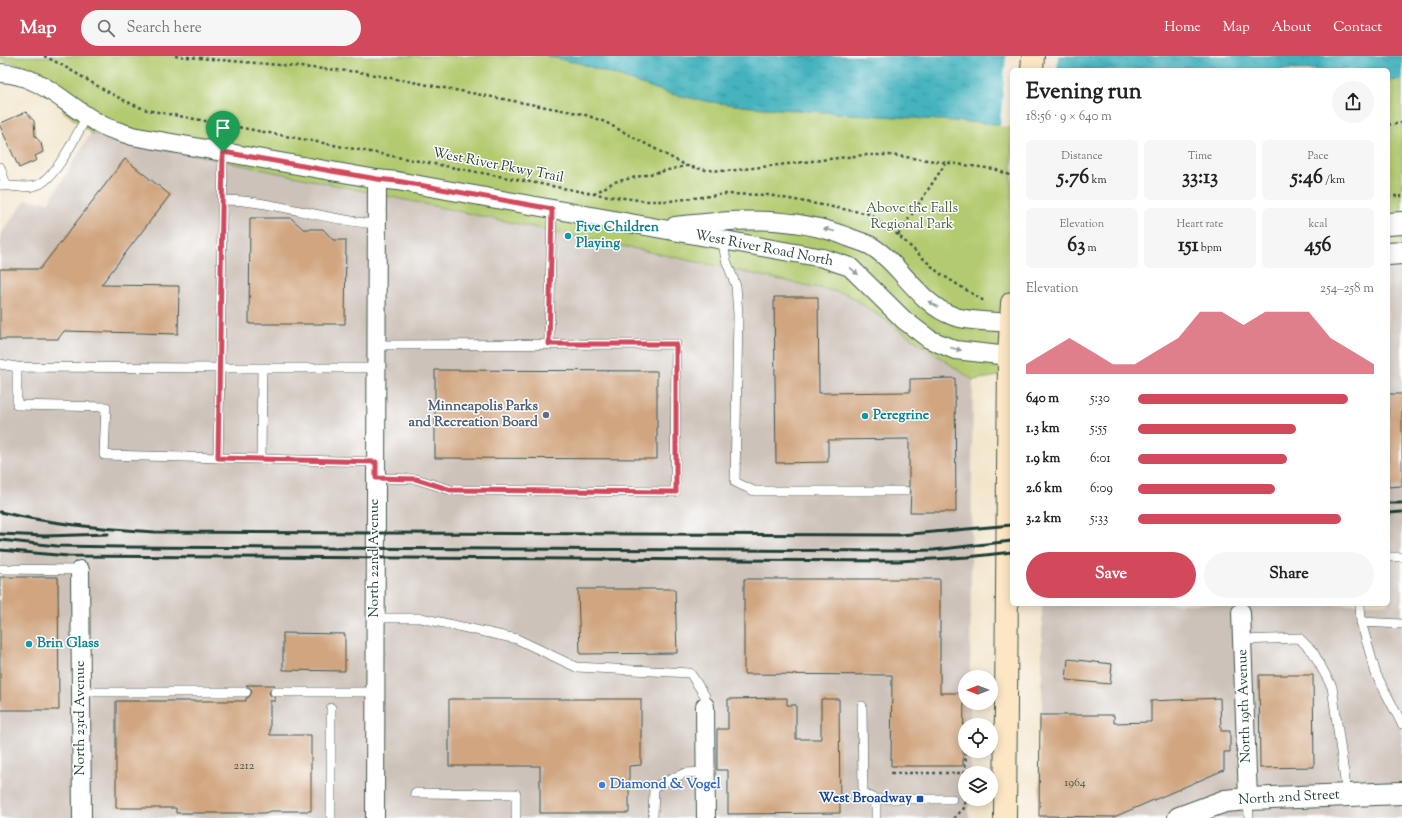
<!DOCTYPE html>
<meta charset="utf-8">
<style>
body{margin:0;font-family:"Sorts Mill Goudy",serif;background:#f6f6f6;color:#202124;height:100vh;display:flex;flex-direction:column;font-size:15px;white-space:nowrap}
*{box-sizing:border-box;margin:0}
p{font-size:13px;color:#757577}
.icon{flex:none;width:22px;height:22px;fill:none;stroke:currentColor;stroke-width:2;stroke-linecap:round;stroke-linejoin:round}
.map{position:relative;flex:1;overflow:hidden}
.drawer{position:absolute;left:1010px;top:12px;width:380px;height:538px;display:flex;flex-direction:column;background:#fff;border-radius:6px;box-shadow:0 2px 10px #0003}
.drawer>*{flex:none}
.needle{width:26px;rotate:270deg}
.fabs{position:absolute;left:958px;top:614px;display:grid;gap:8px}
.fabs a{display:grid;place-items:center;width:40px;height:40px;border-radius:50%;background:#fff;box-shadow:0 2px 10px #0003;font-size:20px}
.pin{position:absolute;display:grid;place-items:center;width:34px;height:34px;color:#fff;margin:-41px -17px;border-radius:50% 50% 50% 0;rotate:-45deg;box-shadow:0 0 4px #0007}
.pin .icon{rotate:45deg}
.round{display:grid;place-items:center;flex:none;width:42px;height:42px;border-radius:21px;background:#f6f6f6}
.head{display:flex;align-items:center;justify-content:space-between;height:68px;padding:0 16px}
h1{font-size:22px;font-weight:700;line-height:30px}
.figures{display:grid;grid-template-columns:repeat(3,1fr);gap:6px;height:68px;padding:4px 16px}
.figures div{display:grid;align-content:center;border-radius:6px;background:#f6f6f6;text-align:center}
.figures b{font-size:20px;font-weight:700}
.figures small{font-size:11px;font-weight:400}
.figures p{font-size:11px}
.chart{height:112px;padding:8px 16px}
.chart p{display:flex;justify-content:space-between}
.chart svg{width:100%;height:72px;margin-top:4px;fill:#d1495b;opacity:.7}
.action{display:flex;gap:8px;margin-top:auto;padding:8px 16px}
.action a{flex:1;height:46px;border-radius:24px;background:#d1495b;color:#fff;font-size:16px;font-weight:700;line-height:46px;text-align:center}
.action a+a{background:#f6f6f6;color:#202124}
ul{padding:0 16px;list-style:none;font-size:13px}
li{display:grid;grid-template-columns:64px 48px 1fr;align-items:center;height:30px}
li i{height:10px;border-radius:5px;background:#d1495b}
header{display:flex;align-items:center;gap:24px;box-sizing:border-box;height:56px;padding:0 20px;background:#d1495b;color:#fff}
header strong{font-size:19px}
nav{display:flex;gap:22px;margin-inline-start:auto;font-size:14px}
.search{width:280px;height:36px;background:#f6f6f6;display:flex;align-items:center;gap:10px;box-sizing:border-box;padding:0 14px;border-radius:22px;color:#757577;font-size:15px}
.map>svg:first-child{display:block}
.industrial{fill:#cdc2b9}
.green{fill:#b3cb70;stroke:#698452}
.water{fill:url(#water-ripples);stroke:#327879}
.pier{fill:#f2e5cb}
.building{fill:#d0a57f}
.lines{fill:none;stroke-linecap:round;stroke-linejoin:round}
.service-casing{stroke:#3f564b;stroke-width:10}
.minor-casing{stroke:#3f564b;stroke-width:20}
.tertiary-casing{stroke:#3f564b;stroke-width:24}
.secondary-casing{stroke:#3f564b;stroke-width:24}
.path{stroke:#3f564b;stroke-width:2.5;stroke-dasharray:3 3;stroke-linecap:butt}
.service{stroke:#fff;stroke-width:9}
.minor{stroke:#fff;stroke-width:18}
.tertiary{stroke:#fff;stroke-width:22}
.secondary{stroke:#fce6c4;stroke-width:22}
.rail{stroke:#1f3d34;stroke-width:3}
.oneway{fill:#8f9e9a}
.route-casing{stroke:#fff;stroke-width:8}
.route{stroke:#d1495b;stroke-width:5}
.culture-dot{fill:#0f9aa8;stroke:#fff;stroke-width:1.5}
.service-dot{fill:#5c6f8a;stroke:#fff;stroke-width:1.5}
.shop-dot{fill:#3f7fe0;stroke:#fff;stroke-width:1.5}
.transit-dot{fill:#1a4fb4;stroke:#fff;stroke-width:1.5}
.labels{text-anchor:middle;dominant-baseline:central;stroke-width:3;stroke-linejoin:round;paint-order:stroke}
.number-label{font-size:12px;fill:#4b5747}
.street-label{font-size:14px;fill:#1f3d34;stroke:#fff}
.park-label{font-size:14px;fill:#446043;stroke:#fff}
.culture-label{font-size:14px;font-weight:bold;fill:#0d838f;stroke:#fff;text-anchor:start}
.service-label{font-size:14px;font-weight:bold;fill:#4e5e75;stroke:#fff;text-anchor:end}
.shop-label{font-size:14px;font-weight:bold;fill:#366cbe;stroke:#fff;text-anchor:start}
.transit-label{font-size:14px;font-weight:bold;fill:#164399;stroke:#fff;text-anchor:end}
</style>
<header>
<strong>Map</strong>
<div class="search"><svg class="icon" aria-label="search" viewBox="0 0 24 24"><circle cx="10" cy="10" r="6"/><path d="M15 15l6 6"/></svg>Search here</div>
<nav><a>Home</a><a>Map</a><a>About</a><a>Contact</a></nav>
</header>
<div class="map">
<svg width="1402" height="762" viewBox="0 0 1402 762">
<defs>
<pattern id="water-ripples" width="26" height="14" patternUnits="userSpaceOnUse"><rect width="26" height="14" fill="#44b3be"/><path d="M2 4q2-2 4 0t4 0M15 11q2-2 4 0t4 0" fill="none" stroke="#38939b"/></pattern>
</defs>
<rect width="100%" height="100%" fill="#fff"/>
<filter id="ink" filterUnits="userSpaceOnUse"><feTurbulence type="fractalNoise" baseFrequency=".025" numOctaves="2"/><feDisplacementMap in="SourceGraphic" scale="8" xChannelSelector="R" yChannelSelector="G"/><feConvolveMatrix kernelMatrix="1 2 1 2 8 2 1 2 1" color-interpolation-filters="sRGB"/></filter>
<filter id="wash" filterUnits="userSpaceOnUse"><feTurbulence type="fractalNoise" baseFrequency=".012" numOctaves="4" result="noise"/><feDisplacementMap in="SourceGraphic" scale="16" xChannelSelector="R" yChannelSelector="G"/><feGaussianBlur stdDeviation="0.9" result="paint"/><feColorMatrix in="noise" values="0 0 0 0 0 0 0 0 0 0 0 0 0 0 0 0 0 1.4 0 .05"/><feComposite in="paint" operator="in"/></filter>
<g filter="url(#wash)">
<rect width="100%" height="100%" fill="#f2e5cb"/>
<!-- industrial -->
<path class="industrial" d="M 91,77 L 847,238 L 973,324 L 970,621 L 965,621 L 965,647 L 970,647 L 970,669 L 965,669 L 965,695 L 970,695 L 970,717 L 965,717 L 965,743 L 969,743 L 969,762 L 0,762 L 0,179 L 26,144 L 49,146 Z
M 1402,208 L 1402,762 L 1042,762 L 1042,548 L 1388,548 L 1388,209 Z"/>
<!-- green -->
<path class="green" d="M 0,0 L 546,0 L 582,8 L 671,38 L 711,46 L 752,51 L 1012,69 L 1012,318 L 973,324 L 847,238 L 91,77 L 63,55 L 74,37 C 51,22 27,9 0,4 Z
M 1402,24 L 1402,208 L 1388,209 L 1388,25 Z"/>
<!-- water -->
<path class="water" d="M 546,0 L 1402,0 L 1402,24 L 1388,25 L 1388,14 L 1012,14 L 1012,69 L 752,51 L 711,46 L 671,38 L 582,8 Z"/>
<!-- pier -->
<path class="pier" d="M 1006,0 L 1058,0 L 1057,14 L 1012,14 L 1012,71 L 1000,70 Z"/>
<g id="blocks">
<!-- building -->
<path class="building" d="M 26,56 L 34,65 L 35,80 L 41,87 L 43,96 L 35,100 L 37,104 L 19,112 L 0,70 L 2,69 L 1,67 Z
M 125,103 L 170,139 L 101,229 L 179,230 L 178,278 L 64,275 L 58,283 L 0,283 L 0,213 L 40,213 Z
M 250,162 L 291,162 L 303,173 L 323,173 L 333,184 L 346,184 L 345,268 L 249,268 Z
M 774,241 L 818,241 L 819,337 L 910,336 L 910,323 L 955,322 L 956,456 L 910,456 L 911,435 L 909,431 L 909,383 L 828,384 L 828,406 L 776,407 Z
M 435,314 L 657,315 L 657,403 L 435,402 Z
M 1388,338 L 1402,338 L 1402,430 L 1388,431 Z
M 0,521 L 58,521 L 59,654 L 0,654 Z
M 744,523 L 940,523 L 940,637 L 964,637 L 963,710 L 891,710 L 892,619 L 744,618 Z
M 578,533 L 675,533 L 677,597 L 580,598 Z
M 283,577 L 345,578 L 345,615 L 283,614 Z
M 1068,603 L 1112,608 L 1110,628 L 1066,624 Z
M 1259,619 L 1313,619 L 1314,711 L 1260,712 Z
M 246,629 L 275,629 L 269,636 L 270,639 L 275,642 L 275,645 L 270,645 L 270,679 L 311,679 L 311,755 L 271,755 L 264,757 L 176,757 L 176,752 L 116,752 L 116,645 L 246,645 L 246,642 L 249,641 L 252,636 L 251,633 Z
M 787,642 L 787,649 L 796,649 L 796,683 L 821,683 L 821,643 L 839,643 L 840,757 L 728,758 L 728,714 L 717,714 L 717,673 L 728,673 L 728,643 Z
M 1220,642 L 1221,675 L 1230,675 L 1230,696 L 1224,696 L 1224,714 L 1114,761 L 1039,760 L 1040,659 L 1114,659 L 1114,667 L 1151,666 L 1151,645 Z
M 449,643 L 641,643 L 641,709 L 629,710 L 629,757 L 540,757 L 540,710 L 449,710 Z"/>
</g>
</g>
<g filter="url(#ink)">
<use href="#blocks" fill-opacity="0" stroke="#3f564b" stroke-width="1"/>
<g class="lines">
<defs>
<path id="service" d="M 0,111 L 6,129
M 0,129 C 12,130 26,133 37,129 C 55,124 78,76 87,60
M 222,144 C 275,144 325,165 377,168
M 722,182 L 726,204 L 736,230 L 738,259 L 735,426 L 754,435 L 905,435
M 549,289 L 552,153
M 0,308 L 17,311 L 220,312 L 223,96
M 17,311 L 17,349 L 106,351 L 104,399 L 376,406
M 218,402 L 220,312 L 376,312
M 261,403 L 262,312
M 376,422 L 416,423 L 451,434 L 675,436 L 676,288 L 376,289
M 1388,501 L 1402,501
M 0,513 L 80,514
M 1360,548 L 1361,566
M 375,562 L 421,562 L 517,583 L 576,611 L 690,617 L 705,640 L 705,650
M 1402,568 L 1361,566 L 1376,618 L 1402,668
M 1242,584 L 1299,582 L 1313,596 L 1332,631 L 1347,739
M 81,636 L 246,636
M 275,636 L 375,636
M 862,650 L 863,735 L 866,739 L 876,743
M 331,652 L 331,762
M 415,737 L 516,738 L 516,762
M 1248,743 L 1249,762
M 653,762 L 654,731 L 685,717 L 706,716
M 876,762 L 876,743 L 952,743"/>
<path id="minor" d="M 0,17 C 41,18 66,50 100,68 C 110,74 122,76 132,80 L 377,123 L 397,125 L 823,202 L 850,211 L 904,264 L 929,283 L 955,294 L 1009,300
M 675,170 C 733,163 792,159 848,181 C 855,184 864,186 871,190 C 901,208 919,248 953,260 C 969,266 993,265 1010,267
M 80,514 L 82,762
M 1241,556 L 1248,743
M 705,650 L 706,762
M 375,762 L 377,123"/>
<path id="tertiary" d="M 1388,168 L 1402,167
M 1388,198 L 1402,197
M 1179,762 L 1225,745 L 1248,743 L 1402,737"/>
<path id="secondary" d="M 1032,14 L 1033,0
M 1005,762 L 1009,300 L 1012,247"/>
</defs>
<!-- service casing -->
<use href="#service" class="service-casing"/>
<!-- minor casing -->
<use href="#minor" class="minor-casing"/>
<!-- tertiary casing -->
<use href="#tertiary" class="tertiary-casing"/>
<!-- secondary casing -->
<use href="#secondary" class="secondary-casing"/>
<!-- path -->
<path class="path" d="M 44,0 C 80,17 108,40 147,54 L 594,138 L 646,145 L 670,145 L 726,138 L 768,139 L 870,158 L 898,179 L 939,217 L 984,245
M 175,0 L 359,16 L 583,58 L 605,66 L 687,110 L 706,114 L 727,115 L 864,99 L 890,99 L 994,113 L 1012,120
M 1388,69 L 1402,67
M 594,138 L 614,126 L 686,110
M 1388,140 L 1402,140
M 898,179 L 945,108
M 891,717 L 965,717
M 965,717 L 966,695
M 969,717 L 978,717
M 954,762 L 965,751 L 965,745"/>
<!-- service -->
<use href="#service" class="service"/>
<!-- minor -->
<use href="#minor" class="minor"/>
<!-- tertiary -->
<use href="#tertiary" class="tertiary"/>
<!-- secondary -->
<use href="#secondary" class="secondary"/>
<!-- rail -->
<path class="rail" d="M 1388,447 L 1402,447
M 0,456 C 51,468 102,473 155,476 L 900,479 L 1012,469
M 1388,457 L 1402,456
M 0,478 L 45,480 L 108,478
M 0,484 L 57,490 L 119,491 L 899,495 L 934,494 L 1012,485
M 0,494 L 68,500 L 899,505 L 968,501 L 1012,496"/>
</g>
<!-- one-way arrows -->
<defs><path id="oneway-solid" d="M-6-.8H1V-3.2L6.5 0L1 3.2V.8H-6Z"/></defs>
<g class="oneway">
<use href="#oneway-solid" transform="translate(829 174) rotate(-166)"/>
<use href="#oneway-solid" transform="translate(854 215) rotate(40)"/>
<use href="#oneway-solid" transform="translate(933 248) rotate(-150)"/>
<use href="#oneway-solid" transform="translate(956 293) rotate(14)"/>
</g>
</g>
<g class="lines" filter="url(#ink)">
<defs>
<path id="route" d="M 223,96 L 377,123 L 397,125 L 552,153 L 549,288 L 676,288 L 676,436 L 451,434 L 416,423 L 376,422 L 376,406 L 218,402 Z"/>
</defs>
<!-- route casing -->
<use href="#route" class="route-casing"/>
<!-- route -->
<use href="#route" class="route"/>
</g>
<!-- markers -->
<g class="culture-dot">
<circle cx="568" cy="180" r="4"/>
<circle cx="865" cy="360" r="4"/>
<circle cx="29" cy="588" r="4"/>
</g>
<circle class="service-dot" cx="546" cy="359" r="4"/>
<circle class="shop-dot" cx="602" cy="729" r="4"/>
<rect class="transit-dot" x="916" y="739" width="8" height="8" rx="2"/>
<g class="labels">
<!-- number labels -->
<g class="number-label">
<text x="244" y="710">2212</text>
<text x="1075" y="727">1964</text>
</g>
<!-- street labels -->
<g class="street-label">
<text transform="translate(498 110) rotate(11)">West River Pkwy Trail</text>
<text transform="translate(764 193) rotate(11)">West River Road North</text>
<text transform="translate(375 502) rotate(-90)">North 22nd Avenue</text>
<text transform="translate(1245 650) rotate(-92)">North 19th Avenue</text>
<text transform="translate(81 662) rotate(-90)">North 23rd Avenue</text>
<text transform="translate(1289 742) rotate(-3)">North 2nd Street</text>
</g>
<!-- park labels -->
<g class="park-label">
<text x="912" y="153">Above the Falls<tspan x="912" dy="16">Regional Park</tspan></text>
</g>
<!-- culture labels -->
<g class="culture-label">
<text x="576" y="172">Five Children<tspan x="576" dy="16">Playing</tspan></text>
<text x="873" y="360">Peregrine</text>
<text x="37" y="588">Brin Glass</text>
</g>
<!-- service labels -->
<g class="service-label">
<text x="538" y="351">Minneapolis Parks<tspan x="538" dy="16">and Recreation Board</tspan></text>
</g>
<!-- shop labels -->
<g class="shop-label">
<text x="610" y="729">Diamond &amp; Vogel</text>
</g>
<!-- transit labels -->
<g class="transit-label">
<text x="912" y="743">West Broadway</text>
</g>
</g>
</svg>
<div class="fabs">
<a><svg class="needle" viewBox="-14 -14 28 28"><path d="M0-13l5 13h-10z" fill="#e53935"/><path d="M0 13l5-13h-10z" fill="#757577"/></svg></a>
<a><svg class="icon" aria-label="locate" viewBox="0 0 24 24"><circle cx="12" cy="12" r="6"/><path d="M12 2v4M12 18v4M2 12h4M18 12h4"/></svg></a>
<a><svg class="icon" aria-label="layers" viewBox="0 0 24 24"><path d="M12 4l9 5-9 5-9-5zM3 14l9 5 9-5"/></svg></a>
</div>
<div class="pin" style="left:223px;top:96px;background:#1e9e55"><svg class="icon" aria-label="arrive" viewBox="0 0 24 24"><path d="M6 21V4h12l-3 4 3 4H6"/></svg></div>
<section class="drawer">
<div class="head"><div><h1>Evening run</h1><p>18:56 · 9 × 640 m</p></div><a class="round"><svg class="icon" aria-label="share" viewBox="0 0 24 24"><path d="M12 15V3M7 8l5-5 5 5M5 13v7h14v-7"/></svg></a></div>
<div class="figures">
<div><p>Distance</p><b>5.76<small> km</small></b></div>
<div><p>Time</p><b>33:13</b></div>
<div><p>Pace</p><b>5:46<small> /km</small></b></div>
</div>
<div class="figures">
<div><p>Elevation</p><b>63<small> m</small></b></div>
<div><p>Heart rate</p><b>151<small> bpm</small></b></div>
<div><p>kcal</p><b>456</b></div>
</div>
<div class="chart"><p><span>Elevation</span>254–258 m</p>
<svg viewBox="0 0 160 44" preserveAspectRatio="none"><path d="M0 44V38L10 30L20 22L30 30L40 38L50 38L60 30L70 22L80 6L90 6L100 14L110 6L120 6L130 6L140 22L150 30L160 38V44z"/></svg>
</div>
<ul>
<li><b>640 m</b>5:30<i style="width:89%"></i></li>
<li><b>1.3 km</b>5:55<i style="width:67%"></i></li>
<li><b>1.9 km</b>6:01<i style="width:63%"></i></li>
<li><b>2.6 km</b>6:09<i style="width:58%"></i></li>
<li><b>3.2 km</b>5:33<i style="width:86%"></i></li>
</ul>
<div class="action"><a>Save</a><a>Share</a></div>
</section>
</div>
